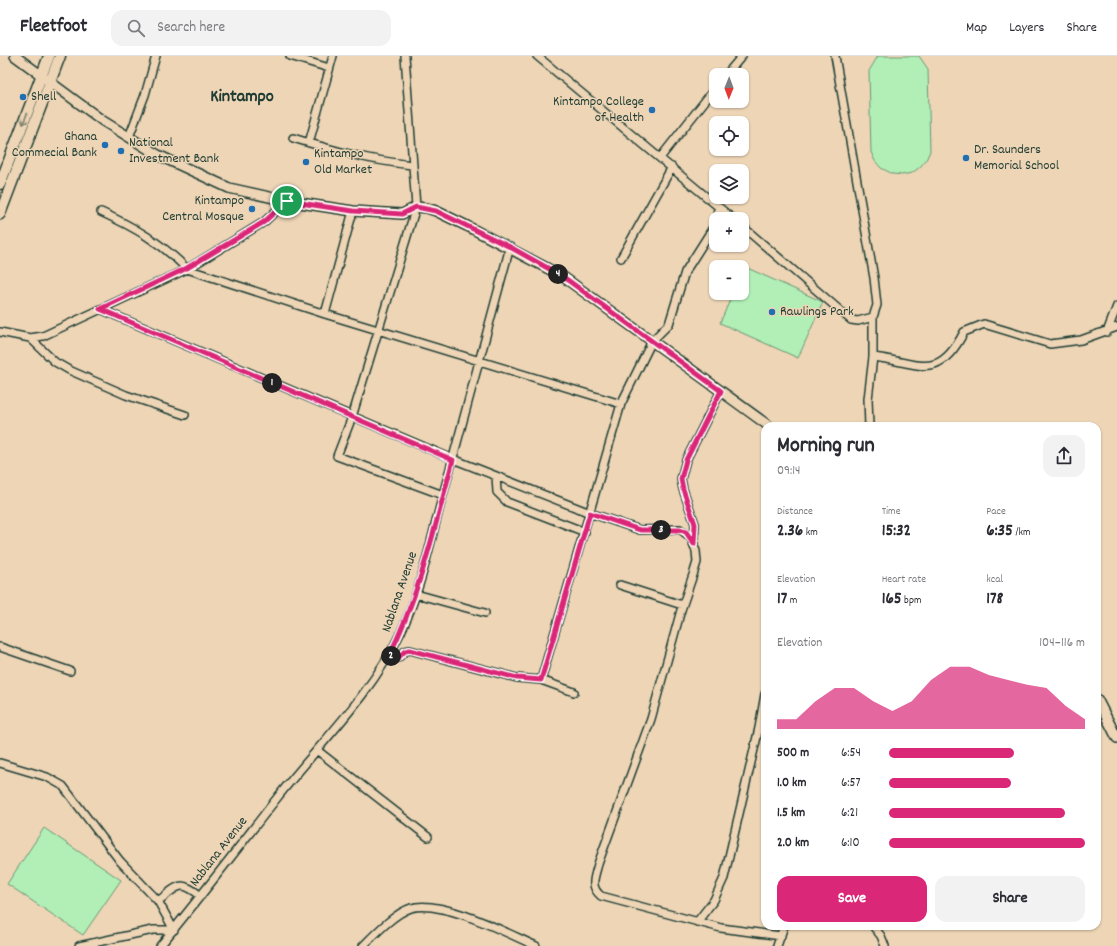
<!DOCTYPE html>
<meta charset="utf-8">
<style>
body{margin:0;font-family:Dekko,sans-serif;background:#f2f2f3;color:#2b2b33;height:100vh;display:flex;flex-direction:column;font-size:15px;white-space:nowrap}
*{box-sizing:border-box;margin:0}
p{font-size:13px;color:#7c7c81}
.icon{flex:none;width:22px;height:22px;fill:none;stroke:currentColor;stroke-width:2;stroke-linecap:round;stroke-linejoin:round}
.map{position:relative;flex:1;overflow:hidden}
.side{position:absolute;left:761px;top:366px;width:340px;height:508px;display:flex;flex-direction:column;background:#fff;border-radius:12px;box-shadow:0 1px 3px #0004}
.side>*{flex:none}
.needle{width:26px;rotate:181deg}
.controls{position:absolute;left:709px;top:12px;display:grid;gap:8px}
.controls a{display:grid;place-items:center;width:40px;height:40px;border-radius:8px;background:#fff;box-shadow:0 1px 3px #0004;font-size:20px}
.pin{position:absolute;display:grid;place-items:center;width:34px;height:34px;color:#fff;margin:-17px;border:2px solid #fff;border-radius:50%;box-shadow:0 1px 4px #0007}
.km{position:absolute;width:20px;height:20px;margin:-10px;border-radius:50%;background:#222;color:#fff;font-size:11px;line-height:20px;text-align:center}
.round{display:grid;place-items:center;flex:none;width:42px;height:42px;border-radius:12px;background:#f2f2f3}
.summary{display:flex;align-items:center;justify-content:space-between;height:68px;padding:0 16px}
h1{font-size:22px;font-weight:800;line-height:30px}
.stats{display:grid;grid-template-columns:repeat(3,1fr);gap:6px;height:68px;padding:4px 16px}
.stats div{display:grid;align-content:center}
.stats b{font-size:17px;font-weight:800}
.stats small{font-size:11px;font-weight:400}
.stats p{font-size:11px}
.chart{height:112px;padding:8px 16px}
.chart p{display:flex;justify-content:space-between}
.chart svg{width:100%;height:72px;margin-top:4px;fill:#db2777;opacity:.7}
.button{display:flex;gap:8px;margin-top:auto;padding:8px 16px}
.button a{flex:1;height:46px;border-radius:12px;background:#db2777;color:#fff;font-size:16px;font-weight:800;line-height:46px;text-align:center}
.button a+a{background:#f2f2f3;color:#2b2b33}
ul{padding:0 16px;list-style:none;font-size:13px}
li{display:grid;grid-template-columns:64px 48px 1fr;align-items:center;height:30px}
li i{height:10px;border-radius:5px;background:#db2777}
header{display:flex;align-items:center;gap:24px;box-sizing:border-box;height:56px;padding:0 20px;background:#fff;border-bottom:1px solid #e1e1e2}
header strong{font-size:19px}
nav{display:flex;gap:22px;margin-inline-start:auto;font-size:14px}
.search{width:280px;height:36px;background:#f2f2f3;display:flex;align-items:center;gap:10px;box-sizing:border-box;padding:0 14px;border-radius:12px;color:#7c7c81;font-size:15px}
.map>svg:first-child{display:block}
.green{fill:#b1efb6;stroke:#689675}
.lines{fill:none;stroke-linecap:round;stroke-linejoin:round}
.minor-casing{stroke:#1f3d34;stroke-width:10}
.major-casing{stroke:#1f3d34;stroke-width:12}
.highway-casing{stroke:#1f3d34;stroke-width:13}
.minor{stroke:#eed5b6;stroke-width:7}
.major{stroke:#eed5b6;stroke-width:9}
.highway{stroke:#eed5b6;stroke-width:10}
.oneway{stroke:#7c816e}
.route-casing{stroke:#fff;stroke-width:8}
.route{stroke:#db2777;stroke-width:5}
.poi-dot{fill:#1f6fb2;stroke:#eed5b6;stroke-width:1.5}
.labels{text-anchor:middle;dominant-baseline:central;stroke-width:3;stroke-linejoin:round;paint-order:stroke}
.poi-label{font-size:14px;fill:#1f3d34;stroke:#eed5b6;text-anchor:start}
.street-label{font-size:14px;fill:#1f3d34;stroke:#eed5b6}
.district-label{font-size:18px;font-weight:bold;fill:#1f3d34;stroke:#eed5b6}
</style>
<header>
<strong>Fleetfoot</strong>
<div class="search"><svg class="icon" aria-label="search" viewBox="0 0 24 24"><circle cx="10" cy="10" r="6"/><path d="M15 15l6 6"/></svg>Search here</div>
<nav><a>Map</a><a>Layers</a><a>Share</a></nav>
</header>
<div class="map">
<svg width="1117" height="890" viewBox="0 0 1117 890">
<rect width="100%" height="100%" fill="#eed5b6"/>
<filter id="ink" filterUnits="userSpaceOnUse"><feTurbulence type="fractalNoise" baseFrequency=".025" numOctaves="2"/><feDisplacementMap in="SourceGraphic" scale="8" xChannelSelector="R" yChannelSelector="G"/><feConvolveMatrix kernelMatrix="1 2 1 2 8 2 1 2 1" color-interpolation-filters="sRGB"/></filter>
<g filter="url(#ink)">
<!-- green -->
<path class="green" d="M 878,0 L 919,0 L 928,13 L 930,95 L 926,104 L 920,111 L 912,117 L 902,119 L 893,118 L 881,112 L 875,105 L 871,96 L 869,15 Z
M 745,211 L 823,246 L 798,302 L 720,267 L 733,237 L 742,237 L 742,218 Z
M 44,772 L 121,824 L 83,879 L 7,828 Z"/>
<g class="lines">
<defs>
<path id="minor" d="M 290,0 L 329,12
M 405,0 L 416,151 L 352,361 L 337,400 L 443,439
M 537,0 L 733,163
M 835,0 L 874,222 L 877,249 L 873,261
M 726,19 L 742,0
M 129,81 L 145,39 L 156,0
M 293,82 C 335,95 368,104 412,109
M 309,87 L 333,0
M 660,102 L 716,31
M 101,156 C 134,171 162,187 187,213 L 325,258 L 621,348
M 717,163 L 718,150
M 742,170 L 851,264 L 858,265 L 873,261 L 873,301 L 868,343 L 869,370
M 621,202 L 672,111
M 100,253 L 453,403 L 590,457 L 640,474 L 680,473 L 691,482 L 696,495 L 697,506 L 694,516 L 681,554 L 651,663 L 598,808 C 595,821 589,830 601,840 L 721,872 L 781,880
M 325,258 L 353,155
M 0,276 L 30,282 L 43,280 L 187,213 L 264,166 L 287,145
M 1107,276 L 1117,250
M 30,282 L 55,306 L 69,314 L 126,339 L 185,359
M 873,301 C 918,306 938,327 964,276 L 984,268 L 1050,288 L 1081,284 L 1117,271
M 496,420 L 497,436 L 507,446 L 585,476
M 694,488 L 695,468 L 683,433 L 681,423 L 686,404 L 721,335
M 620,529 L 682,549
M 416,538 L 485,557
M 0,591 L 70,615
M 389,600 L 398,602 L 405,595 L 410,594 L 517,622 L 541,624 L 621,348 L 652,285 L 669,268 L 685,216 L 716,167
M 541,624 L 574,636
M 318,695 L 428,781
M 0,707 L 47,721 L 63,730 L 120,805 L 158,845 L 174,874 L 153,874 L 79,890
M 158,845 C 179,830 179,823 201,840
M 697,866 L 714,844 L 724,822 L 759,672 L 765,638
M 873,870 L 881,880 L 885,890
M 160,890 C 200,842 238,792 277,742 C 319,688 371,640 401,576 C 422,532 431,482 444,435 C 466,354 488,272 510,191
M 363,890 C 375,878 395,857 411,852 C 442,843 507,877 536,890
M 777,890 L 784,870"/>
<path id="major" d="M 15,0 L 103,65 L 158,99 L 229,132 L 287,145 L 353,155 L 402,158 L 416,151 L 427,152 L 436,155 L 467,170 L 562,220 L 769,370
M 1097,643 L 1117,682"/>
<path id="highway" d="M 0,128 L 49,0
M 0,158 L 60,0"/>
</defs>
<!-- minor casing -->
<use href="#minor" class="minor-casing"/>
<!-- major casing -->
<use href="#major" class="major-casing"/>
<!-- highway casing -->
<use href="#highway" class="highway-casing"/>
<!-- minor -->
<use href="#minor" class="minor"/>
<!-- major -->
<use href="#major" class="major"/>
<!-- highway -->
<use href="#highway" class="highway"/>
</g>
<!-- one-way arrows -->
<defs><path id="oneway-shaft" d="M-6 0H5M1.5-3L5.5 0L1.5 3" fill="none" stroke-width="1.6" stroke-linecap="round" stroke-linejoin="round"/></defs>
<use class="oneway" href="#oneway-shaft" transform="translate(25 63) rotate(111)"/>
</g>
<g class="lines" filter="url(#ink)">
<defs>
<path id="route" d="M 287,145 L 353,155 L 402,158 L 416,151 L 436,155 L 510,191 L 562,220 L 721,335 L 686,404 L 681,423 L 683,433 L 695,468 L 694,488 L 686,476 L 680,474 L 640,474 L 590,457 L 541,624 L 517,622 L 410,594 L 405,595 L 398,602 L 389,600 C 420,538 435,470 453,404 L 100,253 L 187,212 L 264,166 Z"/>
</defs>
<!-- route casing -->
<use href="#route" class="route-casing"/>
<!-- route -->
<use href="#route" class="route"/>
</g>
<!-- markers -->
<g class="poi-dot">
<circle cx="23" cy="41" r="4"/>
<circle cx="652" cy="54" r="4"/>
<circle cx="105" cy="89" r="4"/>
<circle cx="121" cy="95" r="4"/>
<circle cx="966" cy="102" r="4"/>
<circle cx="306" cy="106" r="4"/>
<circle cx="252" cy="153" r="4"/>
<circle cx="772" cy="256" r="4"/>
</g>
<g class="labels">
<!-- poi labels -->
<g class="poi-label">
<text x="31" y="41">Shell</text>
<text x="644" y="46" text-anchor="end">Kintampo College<tspan x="644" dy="16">of Health</tspan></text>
<text x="97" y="81" text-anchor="end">Ghana<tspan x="97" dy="16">Commecial Bank</tspan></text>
<text x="129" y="87">National<tspan x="129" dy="16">Investment Bank</tspan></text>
<text x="974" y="94">Dr. Saunders<tspan x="974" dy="16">Memorial School</tspan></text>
<text x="314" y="98">Kintampo<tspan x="314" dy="16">Old Market</tspan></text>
<text x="244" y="145" text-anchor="end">Kintampo<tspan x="244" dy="16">Central Mosque</tspan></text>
<text x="780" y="256">Rawlings Park</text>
</g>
<!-- street labels -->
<g class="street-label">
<text transform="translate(400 536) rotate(-71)">Nablana Avenue</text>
<text transform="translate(219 796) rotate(-52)">Nablana Avenue</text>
</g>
<!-- district labels -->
<g class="district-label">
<text x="242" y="41">Kintampo</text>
</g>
</g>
</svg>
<div class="controls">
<a><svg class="needle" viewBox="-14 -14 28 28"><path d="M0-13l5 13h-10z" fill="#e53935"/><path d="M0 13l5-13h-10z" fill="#7c7c81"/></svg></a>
<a><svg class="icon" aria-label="locate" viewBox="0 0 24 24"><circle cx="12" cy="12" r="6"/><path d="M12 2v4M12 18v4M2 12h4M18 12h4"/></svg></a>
<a><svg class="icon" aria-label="layers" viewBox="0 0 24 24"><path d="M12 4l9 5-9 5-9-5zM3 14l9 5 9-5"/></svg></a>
<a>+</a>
<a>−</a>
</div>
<div class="pin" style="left:287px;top:145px;background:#1e9e55"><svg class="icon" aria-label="arrive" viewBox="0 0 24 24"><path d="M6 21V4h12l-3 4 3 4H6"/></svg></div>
<b class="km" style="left:272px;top:327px">1</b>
<b class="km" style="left:391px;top:600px">2</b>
<b class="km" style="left:661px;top:474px">3</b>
<b class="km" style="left:558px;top:218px">4</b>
<section class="side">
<div class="summary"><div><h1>Morning run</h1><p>09:14</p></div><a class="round"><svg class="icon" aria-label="share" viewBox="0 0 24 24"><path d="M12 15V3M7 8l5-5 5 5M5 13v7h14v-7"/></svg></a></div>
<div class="stats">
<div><p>Distance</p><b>2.36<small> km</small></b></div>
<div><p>Time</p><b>15:32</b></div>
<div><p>Pace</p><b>6:35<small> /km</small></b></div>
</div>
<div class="stats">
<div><p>Elevation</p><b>17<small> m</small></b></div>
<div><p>Heart rate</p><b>165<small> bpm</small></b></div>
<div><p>kcal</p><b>178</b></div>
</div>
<div class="chart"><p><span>Elevation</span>104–116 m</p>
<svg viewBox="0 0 160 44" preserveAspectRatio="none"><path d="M0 44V38L10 38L20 27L30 19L40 19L50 27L60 33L70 27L80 14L90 6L100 6L110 11L120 14L130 17L140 19L150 30L160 38V44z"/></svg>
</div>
<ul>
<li><b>500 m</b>6:54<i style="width:64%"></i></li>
<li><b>1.0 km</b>6:57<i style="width:62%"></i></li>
<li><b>1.5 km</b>6:21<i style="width:90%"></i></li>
<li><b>2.0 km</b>6:10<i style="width:100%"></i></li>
</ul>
<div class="button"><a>Save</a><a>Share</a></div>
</section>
</div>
